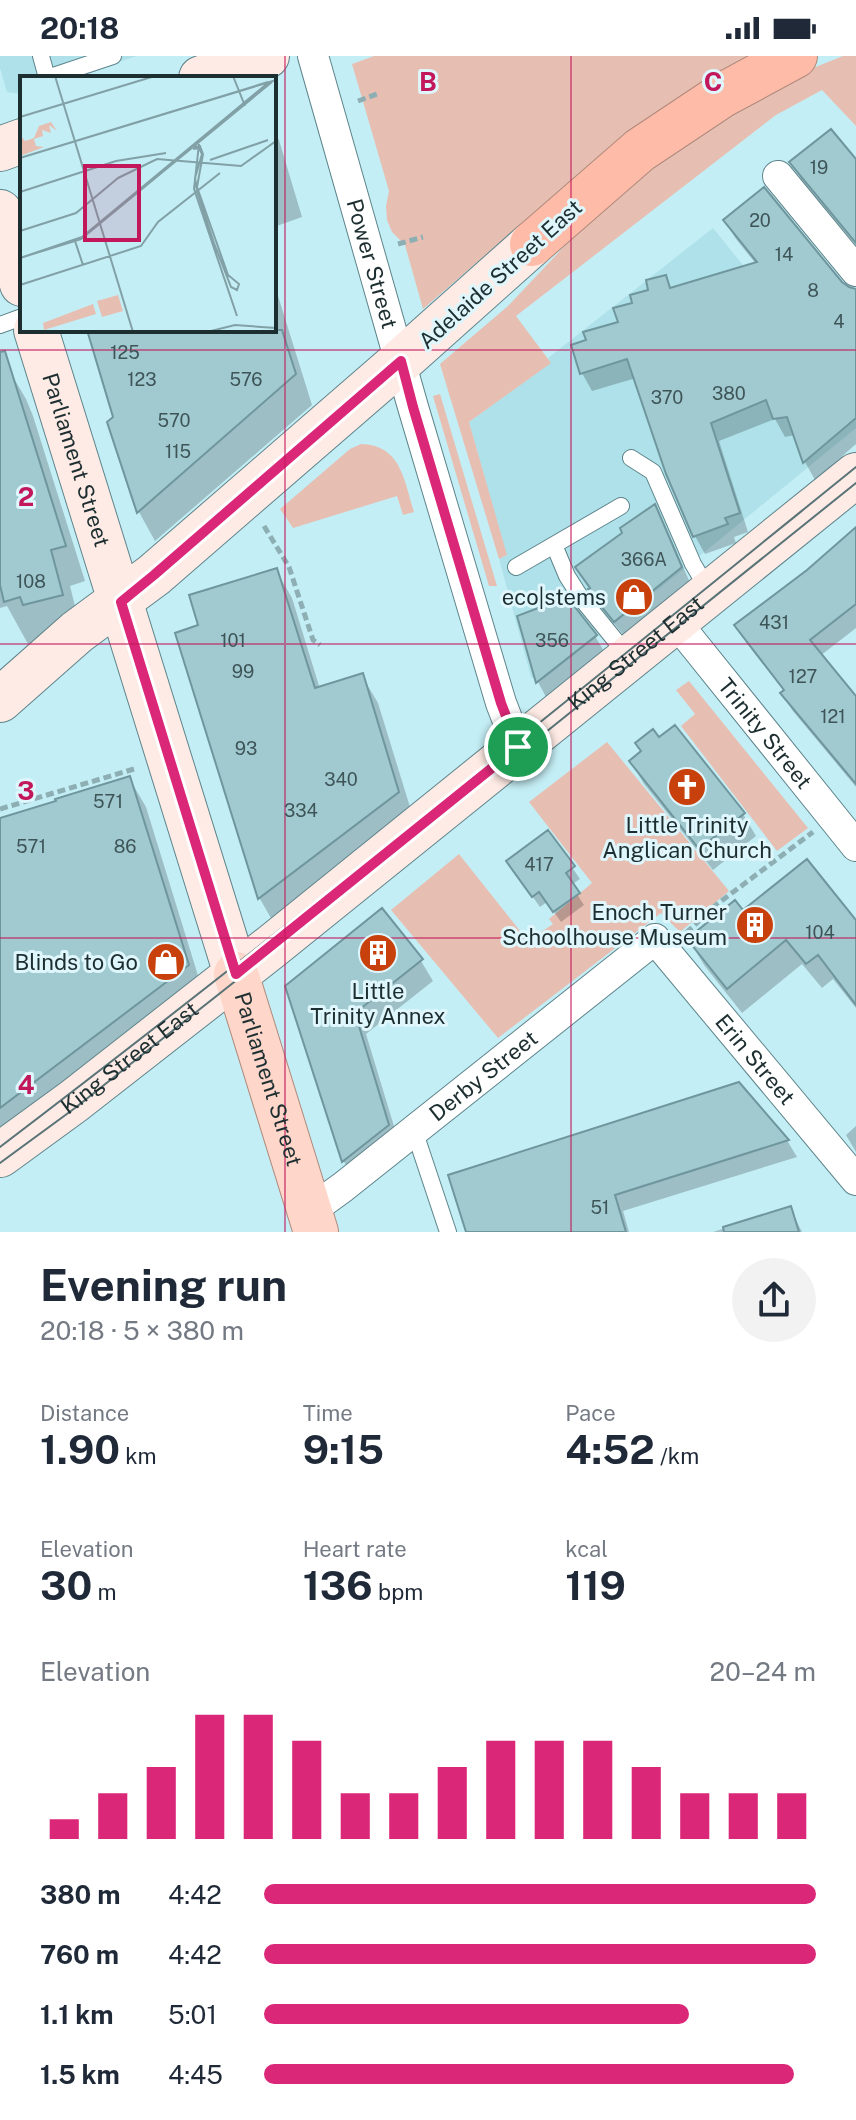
<!DOCTYPE html>
<meta charset="utf-8">
<style>
body{margin:0;font-family:"Public Sans",sans-serif;background:#f2f2f3;color:#1f2937;height:100vh;display:flex;flex-direction:column;font-size:30px;white-space:nowrap}
*{box-sizing:border-box;margin:0}
p{font-size:26px;color:#747a83}
.icon{flex:none;width:44px;height:44px;fill:none;stroke:currentColor;stroke-width:2;stroke-linecap:round;stroke-linejoin:round}
.map{position:relative;height:1176px;overflow:hidden}
.panel{display:flex;flex-direction:column;background:#fff;flex:1}
.panel>*{flex:none}
.pin{position:absolute;display:grid;place-items:center;width:68px;height:68px;color:#fff;margin:-34px;border:4px solid #fff;border-radius:50%;box-shadow:0 2px 8px #0007}
.round{display:grid;place-items:center;flex:none;width:84px;height:84px;border-radius:42px;background:#f2f2f3}
.headline{display:flex;align-items:center;justify-content:space-between;height:136px;padding:0 40px}
h1{font-size:44px;font-weight:700;line-height:60px}
.figures{display:grid;grid-template-columns:repeat(3,1fr);gap:12px;height:136px;padding:8px 40px}
.figures div{display:grid;align-content:center}
.figures b{font-size:40px;font-weight:700}
.figures small{font-size:22px;font-weight:400}
.figures p{font-size:22px}
.chart{height:224px;padding:16px 40px}
.chart p{display:flex;justify-content:space-between}
.chart svg{width:100%;height:144px;margin-top:8px;stroke:#db2777;stroke-width:6}
ul{padding:0 40px;list-style:none;font-size:26px}
li{display:grid;grid-template-columns:128px 96px 1fr;align-items:center;height:60px}
li i{height:20px;border-radius:10px;background:#db2777}
.status{display:flex;justify-content:space-between;align-items:center;height:56px;padding:0 40px;background:#fff;direction:ltr}
.status svg{height:22px;fill:currentColor}
.map>svg:first-child{display:block}
.built{fill:#aee1e9}
.green{fill:#e7bfb2}
.shadow{fill:#0003}
.building{fill:#a0c9d0;stroke:#6f969d;stroke-width:2}
.lines{fill:none;stroke-linecap:round;stroke-linejoin:round}
.lane-casing{stroke:#5e848b;stroke-width:18}
.street-casing{stroke:#5e848b;stroke-width:32}
.secondary-casing{stroke:#5e848b;stroke-width:46}
.primary-casing{stroke:#af8a7d;stroke-width:46}
.highway-casing{stroke:#af8a7d;stroke-width:46}
.path{stroke:#8dafb4;stroke-width:5;stroke-dasharray:8 4;stroke-linecap:butt}
.lane{stroke:#fff;stroke-width:16}
.street{stroke:#fff;stroke-width:30}
.secondary{stroke:#ffebe5;stroke-width:44}
.primary{stroke:#fed6ca;stroke-width:44}
.highway{stroke:#febba7;stroke-width:44}
.tram{stroke:#597377;stroke-width:2}
.route-casing{stroke:#fff;stroke-width:16}
.route{stroke:#db2777;stroke-width:10}
.grid{fill:none;stroke:#c2185b;stroke-width:2;stroke-opacity:0.55}
.labels{text-anchor:middle;dominant-baseline:central;stroke-width:6;stroke-linejoin:round;paint-order:stroke}
.number-label{font-size:18px;fill:#3e5558}
.street-label{font-size:22px;fill:#1d2e30;stroke:#dff7fc}
.poi-label{font-size:22px;fill:#1d2e30;stroke:#dff7fc;text-anchor:end}
.inset-road{fill:none;stroke:#81a1a6;stroke-width:2}
.view{fill:#c2185b;fill-opacity:0.15;stroke:#c2185b;stroke-width:4}
.inset-edge{fill:none;stroke:#1d2e30;stroke-width:4}
.grid-label{font-size:26px;text-anchor:middle;font-weight:bold;fill:#c2185b;stroke:#dff7fc;stroke-width:6;stroke-linejoin:round;paint-order:stroke}
</style>
<div class="status"><b>20:18</b><svg viewBox="0 0 49 12"><path d="M0 12V9h3v3zM5 12V6h3v6zM10 12V3h3v9zM15 12V0h3v12zM26 1h20v11H26zM47 4h2v5h-2z"/></svg></div>
<div class="map">
<svg width="856" height="1176" viewBox="0 0 856 1176">
<rect width="100%" height="100%" fill="#c4eef5"/>
<!-- built -->
<path class="built" d="M 0,0 L 137,0 L 70,22 L 22,22 L 22,38 L 7,36 L 0,12 Z
M 713,172 L 856,349 L 856,372 L 685,512 L 542,624 L 537,624 L 531,621 L 499,503 L 506,499 L 469,366 L 550,307 L 548,302 Z"/>
<!-- green -->
<path class="green" d="M 374,0 L 753,0 L 601,99 L 423,253 L 405,189 L 392,176 L 387,164 L 386,150 L 389,135 L 352,8 Z
M 843,0 L 856,0 L 856,70 L 822,34 L 776,59 L 516,260 L 551,307 L 469,366 L 507,499 L 499,503 L 440,308 L 508,250 L 577,177 L 626,133 L 686,88 L 755,41 L 818,10 Z
M 440,338 L 497,530 L 489,530 L 433,340 Z
M 361,388 C 401,389 404,424 414,456 L 403,459 L 397,440 L 293,472 L 280,453 L 350,393 Z
M 689,625 L 808,772 L 777,795 L 681,670 L 695,658 L 676,634 Z
M 607,686 L 729,835 L 680,876 L 661,857 L 498,982 L 391,854 L 459,798 L 528,885 L 553,868 L 549,863 L 592,827 L 529,746 Z"/>
<!-- shadow -->
<path class="shadow" d="M 274,76 L 279,84 L 302,161 L 274,171 Z
M 792,107 L 856,107 L 856,190 L 802,125 Z
M 725,165 L 856,234 L 856,388 L 815,424 L 805,406 L 795,379 L 785,381 L 775,363 L 719,385 L 748,476 L 734,481 L 736,487 L 705,498 L 695,480 L 636,322 L 592,335 L 582,317 L 589,285 L 620,267 L 635,248 L 665,222 L 672,234 L 756,208 L 736,183 Z
M 274,227 L 312,349 L 155,485 L 139,456 L 109,367 L 115,362 L 89,274 L 274,274 Z
M 0,299 L 26,343 L 33,360 L 85,525 L 70,530 L 81,574 L 28,588 L 7,550 L 0,552 Z
M 654,451 L 664,467 L 691,529 L 625,581 L 602,553 L 578,512 L 624,477 Z
M 856,474 L 856,572 L 820,600 L 856,643 L 856,731 L 792,654 L 783,637 L 785,636 L 746,586 L 737,570 L 808,515 Z
M 276,514 L 292,542 L 320,633 L 362,620 L 378,647 L 414,764 L 275,869 L 260,843 L 177,578 L 201,571 Z
M 519,561 L 595,580 L 605,597 L 547,643 L 538,626 Z
M 631,706 L 743,758 L 756,780 L 713,814 L 644,728 Z
M 129,722 L 146,751 L 204,939 L 0,1092 L 0,764 Z
M 548,776 L 580,823 L 571,829 L 584,849 L 561,866 L 547,846 L 540,851 L 515,816 Z
M 382,855 L 421,905 L 433,925 L 366,978 L 400,1090 L 356,1126 L 344,1106 L 287,931 Z
M 743,857 L 856,868 L 856,952 L 833,923 L 822,932 L 802,908 L 742,957 L 704,909 L 689,884 Z
M 739,1029 L 788,1086 L 797,1101 L 623,1155 L 629,1176 L 468,1176 Z
M 856,1070 L 856,1096 L 846,1079 Z
M 790,1152 L 802,1176 L 713,1176 Z"/>
<!-- building -->
<path class="building" d="M 831,73 L 856,103 L 856,187 L 789,106 Z
M 764,131 L 842,226 L 849,231 L 856,233 L 856,362 L 803,407 L 787,361 L 773,363 L 766,344 L 711,367 L 740,457 L 725,462 L 728,468 L 693,481 L 666,418 L 627,303 L 580,318 L 571,289 L 586,284 L 583,276 L 618,266 L 613,252 L 632,247 L 630,239 L 648,234 L 646,224 L 666,219 L 670,232 L 757,206 L 723,164 Z
M 87,274 L 282,274 L 296,318 L 137,457 L 107,366 L 113,361 Z
M 5,295 L 66,490 L 51,494 L 63,539 L 23,549 L 20,541 L 4,546 L 0,529 L 0,296 Z
M 655,448 L 682,511 L 614,566 L 590,536 L 588,533 L 590,532 L 575,511 L 622,477 L 620,472 Z
M 856,471 L 856,548 L 810,584 L 856,640 L 856,728 L 780,637 L 784,634 L 734,569 L 807,514 Z
M 277,512 L 315,632 L 363,617 L 399,736 L 258,843 L 175,577 L 198,569 L 189,539 Z
M 567,541 L 597,579 L 536,627 L 517,560 Z
M 675,669 L 745,757 L 699,793 L 629,705 L 641,695 L 635,687 L 653,673 L 659,681 Z
M 130,720 L 189,909 L 0,1052 L 0,762 L 56,745 L 55,743 Z
M 548,774 L 575,810 L 566,817 L 580,837 L 553,856 L 539,836 L 532,841 L 506,805 Z
M 807,803 L 856,864 L 856,949 L 818,899 L 806,908 L 786,884 L 727,933 L 687,883 L 735,844 L 743,854 Z
M 382,852 L 423,903 L 355,957 L 389,1069 L 342,1106 L 285,930 Z
M 739,1026 L 789,1084 L 615,1139 L 626,1176 L 466,1176 L 448,1119 Z
M 791,1150 L 799,1176 L 724,1176 L 723,1171 Z"/>
<g class="lines">
<defs>
<path id="lane" d="M 41,0 L 47,22
M 47,22 L 113,0
M 0,269 L 22,261
M 631,402 L 653,416 L 693,508 L 709,535
M 554,489 L 567,520 L 581,542 L 628,600
M 516,511 L 621,450
M 414,1074 L 448,1176"/>
<g id="street">
<path id="s1" d="M 313,0 L 413,351 L 501,647 L 518,691"/>
<path d="M 778,120 L 856,215"/>
<path id="s2" d="M 675,565 L 856,790"/>
<path id="s3" d="M 310,1155 L 343,1131 L 655,883 L 856,1124"/>
</g>
<g id="secondary">
<path d="M 201,22 L 267,0"/>
<path d="M 0,93 L 22,85"/>
<path d="M 0,156 L 22,228"/>
<path id="s4" d="M 36,274 L 236,918"/>
<path d="M 0,644 L 77,576 L 154,519 L 401,305 L 532,188"/>
<path id="s5" d="M 0,1099 L 74,1045 L 271,891 L 856,419"/>
</g>
<g id="primary">
<path id="s6" d="M 236,918 L 316,1176"/>
</g>
<path id="highway" d="M 532,188 L 640,94 L 721,40 L 795,0"/>
</defs>
<!-- lane casing -->
<use href="#lane" class="lane-casing"/>
<!-- street casing -->
<use href="#street" class="street-casing"/>
<!-- secondary casing -->
<use href="#secondary" class="secondary-casing"/>
<!-- primary casing -->
<use href="#primary" class="primary-casing"/>
<!-- highway casing -->
<use href="#highway" class="highway-casing"/>
<!-- path -->
<path class="path" d="M 358,45 L 380,37
M 398,188 L 423,181
M 264,470 L 289,511 L 313,584 L 320,589
M 0,753 L 134,713
M 686,877 L 716,849 L 813,776"/>
<!-- lane -->
<use href="#lane" class="lane"/>
<!-- street -->
<use href="#street" class="street"/>
<!-- secondary -->
<use href="#secondary" class="secondary"/>
<!-- primary -->
<use href="#primary" class="primary"/>
<!-- highway -->
<use href="#highway" class="highway"/>
<!-- tram -->
<path class="tram" d="M 0,1091 C 290,870 573,640 856,411
M 0,1107 L 75,1052 L 272,896 L 856,427"/>
</g>
<g class="lines">
<defs>
<path id="route" d="M 401,305 L 413,351 L 501,647 L 518,691 L 236,918 L 121,546 L 154,519 Z"/>
</defs>
<!-- route casing -->
<use href="#route" class="route-casing"/>
<!-- route -->
<use href="#route" class="route"/>
</g>
<!-- grid -->
<path class="grid" d="M 285,0 L 285,1176M 571,0 L 571,1176M 0,294 L 856,294M 0,588 L 856,588M 0,882 L 856,882"/>
<!-- icons -->
<defs>
<symbol id="shop-disc" viewBox="-11 -11 22 22"><circle r="9.5" fill="#c8400b" stroke="#dff7fc"/><path d="M-5-2.5h2.3a2.7 3.5 0 0 1 5.4 0H5L5.5 6h-11ZM-1.5-2.5h3a1.5 2.3 0 0 0-3 0Z" fill="#fff"/></symbol>
<symbol id="church-disc" viewBox="-11 -11 22 22"><circle r="9.5" fill="#c8400b" stroke="#dff7fc"/><path d="M-1.2-6h2.4v3.5h3.3v2.4h-3.3V6h-2.4V-.1h-3.3v-2.4h3.3Z" fill="#fff"/></symbol>
<symbol id="building-disc" viewBox="-11 -11 22 22"><circle r="9.5" fill="#c8400b" stroke="#dff7fc"/><path d="M-4-6H4V6H1V3H-1V6H-4ZM-2.5-4.3h1.7v1.8h-1.7ZM.8-4.3h1.7v1.8H.8ZM-2.5-1h1.7V.8h-1.7ZM.8-1h1.7V.8H.8Z" fill="#fff"/></symbol>
</defs>
<g fill-rule="evenodd">
<use href="#shop-disc" x="612" y="519" width="44" height="44"/>
<use href="#church-disc" x="665" y="709" width="44" height="44"/>
<use href="#building-disc" x="733" y="847" width="44" height="44"/>
<use href="#building-disc" x="356" y="875" width="44" height="44"/>
<use href="#shop-disc" x="144" y="884" width="44" height="44"/>
</g>
<g class="labels">
<!-- number labels -->
<g class="number-label">
<text x="819" y="111">19</text>
<text x="760" y="164">20</text>
<text x="784" y="198">14</text>
<text x="813" y="234">8</text>
<text x="839" y="265">4</text>
<text x="125" y="296">125</text>
<text x="142" y="323">123</text>
<text x="246" y="323">576</text>
<text x="729" y="337">380</text>
<text x="667" y="341">370</text>
<text x="174" y="364">570</text>
<text x="178" y="395">115</text>
<text x="644" y="503">366A</text>
<text x="31" y="525">108</text>
<text x="774" y="566">431</text>
<text x="233" y="584">101</text>
<text x="552" y="584">356</text>
<text x="243" y="615">99</text>
<text x="803" y="620">127</text>
<text x="833" y="660">121</text>
<text x="246" y="692">93</text>
<text x="341" y="723">340</text>
<text x="108" y="745">571</text>
<text x="301" y="754">334</text>
<text x="31" y="790">571</text>
<text x="125" y="790">86</text>
<text x="539" y="808">417</text>
<text x="820" y="876">104</text>
<text x="600" y="1151">51</text>
</g>
<!-- street labels -->
<g class="street-label">
<text stroke="none"><textPath href="#s1" startOffset="216">Power Street</textPath></text>
<text transform="translate(500 218) rotate(-42)">Adelaide Street East</text>
<text stroke="none"><textPath href="#s4" startOffset="136">Parliament Street</textPath></text>
<text stroke="none"><textPath href="#s5" startOffset="810">King Street East</textPath></text>
<text stroke="none"><textPath href="#s2" startOffset="144">Trinity Street</textPath></text>
<text stroke="none"><textPath href="#s5" startOffset="162">King Street East</textPath></text>
<text stroke="none"><textPath href="#s3" startOffset="596">Erin Street</textPath></text>
<text stroke="none"><textPath href="#s3" startOffset="220">Derby Street</textPath></text>
<text stroke="none"><textPath href="#s6" startOffset="110">Parliament Street</textPath></text>
</g>
<!-- poi labels -->
<g class="poi-label">
<text x="606" y="541">eco|stems</text>
<text x="687" y="769" text-anchor="middle">Little Trinity<tspan x="687" dy="25">Anglican Church</tspan></text>
<text x="727" y="856">Enoch Turner<tspan x="727" dy="25">Schoolhouse Museum</tspan></text>
<text x="138" y="906">Blinds to Go</text>
<text x="378" y="935" text-anchor="middle">Little<tspan x="378" dy="25">Trinity Annex</tspan></text>
</g>
</g>
<!-- overview -->
<g transform="translate(20 20)">
<rect width="256" height="256" fill="#c4eef5"/>
<path d="M 31,46 L 37,55 L 29,49 L 31,57 L 22,54 L 23,60 L 14,63 L 16,70 L 24,71 L 0,80 L 0,59 L 5,65 L 14,62 L 19,50 ZM 98,219 L 103,235 L 82,241 L 77,225 ZM 73,228 L 76,238 L 24,254 L 23,247 Z" fill="#e7bfb2"/>
<path class="inset-road" d="M 35,0 L 113,256M 213,0 L 225,30M 0,41 L 135,0M 179,68 L 174,113 L 217,240M 173,73 L 179,72 L 182,78 L 175,102 L 177,115 L 194,167 L 211,211 L 217,214 L 219,208 L 208,199 L 177,111 L 183,78 L 180,70 L 174,71M 0,82 L 256,4M 0,82 L 248,6M 190,84 L 248,64M 96,85 L 146,77M 98,102 L 137,83 L 221,90 L 256,65M 0,116 L 96,85M 0,155 L 56,137 L 98,102M 55,165 L 63,189M 0,182 L 62,161 L 249,6M 0,182 L 61,163 L 252,6M 0,209 L 121,170 L 138,146 L 200,97M 187,256 L 215,249 L 256,252"/>
<path class="view" d="M 65,90 L 119,90 L 119,164 L 65,164 Z"/>
<rect width="256" height="256" class="inset-edge"/>
</g>
<g class="grid-label">
<text x="428" y="35">B</text>
<text x="713" y="35">C</text>
<text x="26" y="450">2</text>
<text x="26" y="744">3</text>
<text x="26" y="1038">4</text>
</g>
</svg>
<div class="pin" style="left:518px;top:691px;background:#1e9e55"><svg class="icon" aria-label="arrive" viewBox="0 0 24 24"><path d="M6 21V4h12l-3 4 3 4H6"/></svg></div>
</div>
<section class="panel">
<div class="headline"><div><h1>Evening run</h1><p>20:18 · 5 × 380 m</p></div><a class="round"><svg class="icon" aria-label="share" viewBox="0 0 24 24"><path d="M12 15V3M7 8l5-5 5 5M5 13v7h14v-7"/></svg></a></div>
<div class="figures">
<div><p>Distance</p><b>1.90<small> km</small></b></div>
<div><p>Time</p><b>9:15</b></div>
<div><p>Pace</p><b>4:52<small> /km</small></b></div>
</div>
<div class="figures">
<div><p>Elevation</p><b>30<small> m</small></b></div>
<div><p>Heart rate</p><b>136<small> bpm</small></b></div>
<div><p>kcal</p><b>119</b></div>
</div>
<div class="chart"><p><span>Elevation</span>20–24 m</p>
<svg viewBox="0 0 160 44" preserveAspectRatio="none"><path d="M5 44V38M15 44V30M25 44V22M35 44V6M45 44V6M55 44V14M65 44V30M75 44V30M85 44V22M95 44V14M105 44V14M115 44V14M125 44V22M135 44V30M145 44V30M155 44V30"/></svg>
</div>
<ul>
<li><b>380 m</b>4:42<i style="width:100%"></i></li>
<li><b>760 m</b>4:42<i style="width:100%"></i></li>
<li><b>1.1 km</b>5:01<i style="width:77%"></i></li>
<li><b>1.5 km</b>4:45<i style="width:96%"></i></li>
</ul>
</section>
